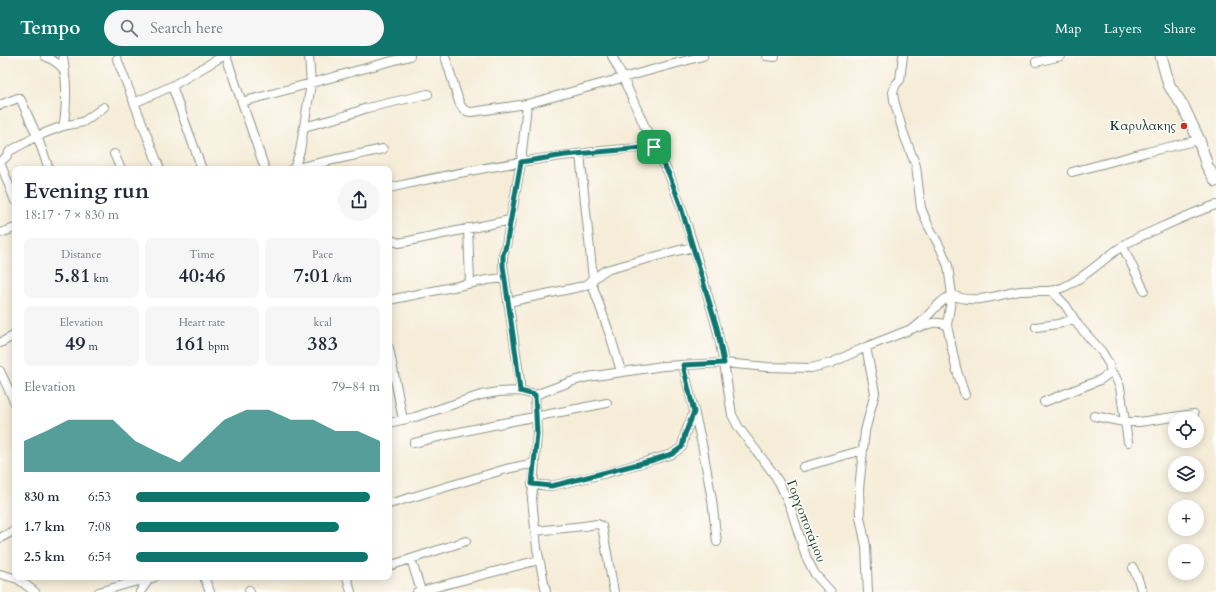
<!DOCTYPE html>
<meta charset="utf-8">
<style>
body{margin:0;font-family:Cardo,serif;background:#f6f6f7;color:#1f2937;height:100vh;display:flex;flex-direction:column;font-size:15px;white-space:nowrap}
*{box-sizing:border-box;margin:0}
p{font-size:13px;color:#747a83}
.icon{flex:none;width:22px;height:22px;fill:none;stroke:currentColor;stroke-width:2;stroke-linecap:round;stroke-linejoin:round}
.map{position:relative;flex:1;overflow:hidden}
.side{position:absolute;left:12px;top:110px;width:380px;height:414px;display:flex;flex-direction:column;background:#fff;border-radius:8px;box-shadow:0 2px 10px #0003}
.side>*{flex:none}
.buttons{position:absolute;left:1168px;top:356px;display:grid;gap:8px}
.buttons a{display:grid;place-items:center;width:36px;height:36px;border-radius:50%;background:#fff;box-shadow:0 2px 10px #0003;font-size:20px}
.pin{position:absolute;display:grid;place-items:center;width:34px;height:34px;color:#fff;margin:-17px;border-radius:8px;box-shadow:0 2px 6px #0006}
.round{display:grid;place-items:center;flex:none;width:42px;height:42px;border-radius:21px;background:#f6f6f7}
.summary{display:flex;align-items:center;justify-content:space-between;height:68px;padding:0 12px}
h1{font-size:22px;font-weight:700;line-height:30px}
.figures{display:grid;grid-template-columns:repeat(3,1fr);gap:6px;height:68px;padding:4px 12px}
.figures div{display:grid;align-content:center;border-radius:8px;background:#f6f6f7;text-align:center}
.figures b{font-size:20px;font-weight:700}
.figures small{font-size:11px;font-weight:400}
.figures p{font-size:11px}
.chart{height:112px;padding:8px 12px}
.chart p{display:flex;justify-content:space-between}
.chart svg{width:100%;height:72px;margin-top:4px;fill:#0f766e;opacity:.7}
ul{padding:0 12px;list-style:none;font-size:13px}
li{display:grid;grid-template-columns:64px 48px 1fr;align-items:center;height:30px}
li i{height:10px;border-radius:5px;background:#0f766e}
header{display:flex;align-items:center;gap:24px;box-sizing:border-box;height:56px;padding:0 20px;background:#0f766e;color:#fff}
header strong{font-size:19px}
nav{display:flex;gap:22px;margin-inline-start:auto;font-size:14px}
.search{width:280px;height:36px;background:#f6f6f7;display:flex;align-items:center;gap:10px;box-sizing:border-box;padding:0 14px;border-radius:22px;color:#747a83;font-size:15px}
.map>svg:first-child{display:block}
.lines{fill:none;stroke-linecap:round;stroke-linejoin:round}
.street-casing{stroke:#8a9586;stroke-width:10}
.secondary-casing{stroke:#8a9586;stroke-width:13}
.street{stroke:#fff;stroke-width:8}
.secondary{stroke:#fff;stroke-width:11}
.route-casing{stroke:#fff;stroke-width:8}
.route{stroke:#0f766e;stroke-width:5}
.poi-dot{fill:#c8321e;stroke:#fdfcf7;stroke-width:1.5}
.labels{text-anchor:middle;dominant-baseline:central;stroke-width:3;stroke-linejoin:round;paint-order:stroke}
.poi-label{font-size:13px;font-weight:bold;fill:#1f3d34;stroke:#fdfcf7;text-anchor:end}
.street-label{font-size:13px;fill:#1f3d34;stroke:#fdfcf7}
</style>
<header>
<strong>Tempo</strong>
<div class="search"><svg class="icon" aria-label="search" viewBox="0 0 24 24"><circle cx="10" cy="10" r="6"/><path d="M15 15l6 6"/></svg>Search here</div>
<nav><a>Map</a><a>Layers</a><a>Share</a></nav>
</header>
<div class="map">
<svg width="1216" height="536" viewBox="0 0 1216 536">
<rect width="100%" height="100%" fill="#fdfcf7"/>
<filter id="ink" filterUnits="userSpaceOnUse"><feTurbulence type="fractalNoise" baseFrequency=".025" numOctaves="2"/><feDisplacementMap in="SourceGraphic" scale="8" xChannelSelector="R" yChannelSelector="G"/><feConvolveMatrix kernelMatrix="1 2 1 2 8 2 1 2 1" color-interpolation-filters="sRGB"/></filter>
<filter id="wash" filterUnits="userSpaceOnUse"><feTurbulence type="fractalNoise" baseFrequency=".012" numOctaves="4" result="noise"/><feDisplacementMap in="SourceGraphic" scale="16" xChannelSelector="R" yChannelSelector="G"/><feGaussianBlur stdDeviation="0.9" result="paint"/><feColorMatrix in="noise" values="0 0 0 0 0 0 0 0 0 0 0 0 0 0 0 0 0 1.4 0 .05"/><feComposite in="paint" operator="in"/></filter>
<g filter="url(#wash)">
<rect width="100%" height="100%" fill="#f6edd9"/>
</g>
<g filter="url(#ink)">
<g class="lines">
<defs>
<path id="street" d="M 45,0 C 51,3 59,7 63,13 C 68,21 66,61 63,70
M 63,0 L 65,16
M 226,0 L 265,113
M 445,0 L 459,46 C 462,52 464,56 472,56 L 527,48
M 612,0 L 623,22 L 654,91 L 669,118 L 680,148 L 694,191 L 717,273 L 724,307 L 732,359 L 739,372 L 774,418 L 780,428 L 791,453 L 806,501 L 815,518 L 831,536
M 766,0 L 775,1
M 903,0 L 900,24 L 896,28 L 893,36 L 894,44 L 903,76 L 916,110 L 921,152 L 928,169 L 941,193 L 948,210 L 952,239 L 947,269 L 956,312 L 965,339
M 117,3 L 160,113
M 1036,6 L 1061,0
M 172,30 L 202,113
M 242,46 L 410,0
M 134,47 L 172,30 L 223,0
M 0,49 L 18,42 L 21,44 L 37,80 L 49,113
M 304,71 L 344,60 L 367,52 L 428,38
M 114,98 L 121,113
M 580,98 L 593,223
M 0,106 L 6,101 L 10,95 L 37,80 L 63,70 L 83,66 L 104,51
M 0,106 L 15,145
M 292,113 L 383,93
M 294,113 L 300,95 L 311,28 L 309,0
M 1072,116 L 1147,96 L 1199,84
M 389,132 C 476,112 565,96 654,91
M 468,172 L 470,227
M 0,177 L 15,172
M 389,182 L 391,184 L 399,187 L 510,164
M 1123,191 L 1144,234
M 591,225 L 611,282 L 621,315
M 389,244 L 487,224 L 505,222
M 508,246 L 584,230 C 592,226 597,219 606,214 L 676,195 L 694,191
M 919,271 C 929,268 937,264 947,269
M 1036,271 L 1058,268 L 1074,263
M 0,287 L 15,279
M 866,291 L 875,337 L 865,375 L 859,433 L 860,461 L 866,490 L 868,536
M 389,292 L 403,364
M 683,309 L 702,388 L 712,444 L 717,486
M 0,315 L 15,347
M 1111,316 L 1115,320 L 1120,331 L 1128,386
M 520,335 L 520,325 L 503,210 L 503,198 L 506,190 L 521,106 L 527,48 L 703,0
M 535,339 L 537,378 L 532,443 L 537,492 L 546,536
M 1044,346 L 1100,324 L 1111,316 L 1109,308 L 1102,296 L 1078,269 L 1066,250 L 1052,235
M 1094,360 L 1124,366 L 1139,366 L 1194,358
M 389,367 L 415,361 L 481,339 L 498,336 L 520,335 L 535,339 L 570,326 L 588,321 L 663,310 L 724,307 L 767,311 L 811,312 L 831,307 L 866,291 L 914,272 C 928,263 936,246 952,239 C 973,248 992,241 1014,236 C 1032,232 1047,239 1064,231 C 1089,220 1106,199 1129,186 C 1136,182 1144,179 1151,176 C 1173,166 1194,156 1216,149
M 414,387 C 478,370 542,360 607,347
M 803,411 L 863,394
M 532,428 L 551,430 L 607,417 L 672,398 L 682,391 L 685,378 L 694,356
M 389,448 L 506,413 L 535,407
M 535,475 L 584,470 L 597,468 L 602,470 L 614,536
M 0,482 L 15,474
M 411,503 L 421,535
M 389,510 L 466,485
M 1133,512 L 1138,523 L 1142,536
M 0,518 L 18,523 L 35,536
M 204,521 L 210,536
M 347,521 L 351,536
M 249,534 L 250,536
M 99,536 L 134,526 L 147,524 L 155,521
M 140,536 L 150,522
M 417,536 L 539,504"/>
<path id="secondary" d="M 1161,0 L 1169,29 L 1183,50 L 1199,84 L 1207,110 L 1216,125"/>
</defs>
<!-- street casing -->
<use href="#street" class="street-casing"/>
<!-- secondary casing -->
<use href="#secondary" class="secondary-casing"/>
<!-- street -->
<use href="#street" class="street"/>
<!-- secondary -->
<use href="#secondary" class="secondary"/>
</g>
</g>
<g class="lines" filter="url(#ink)">
<defs>
<path id="route" d="M 654,91 L 669,118 L 680,148 L 717,272 L 724,307 L 683,309 L 694,356 L 685,378 L 682,391 L 672,398 L 650,405 L 560,428 L 551,430 L 532,428 L 537,378 L 535,339 L 520,335 L 516,300 L 503,210 L 503,198 L 506,190 L 521,106 L 565,99 Z"/>
</defs>
<!-- route casing -->
<use href="#route" class="route-casing"/>
<!-- route -->
<use href="#route" class="route"/>
</g>
<!-- markers -->
<circle class="poi-dot" cx="1184" cy="70" r="4"/>
<g class="labels">
<!-- poi labels -->
<g class="poi-label">
<text x="1176" y="70">Καρυλακης</text>
</g>
<!-- street labels -->
<g class="street-label">
<text transform="translate(806 465) rotate(69)">Γοργοποτάμου</text>
</g>
</g>
</svg>
<div class="buttons">
<a><svg class="icon" aria-label="locate" viewBox="0 0 24 24"><circle cx="12" cy="12" r="6"/><path d="M12 2v4M12 18v4M2 12h4M18 12h4"/></svg></a>
<a><svg class="icon" aria-label="layers" viewBox="0 0 24 24"><path d="M12 4l9 5-9 5-9-5zM3 14l9 5 9-5"/></svg></a>
<a>+</a>
<a>−</a>
</div>
<div class="pin" style="left:654px;top:91px;background:#1e9e55"><svg class="icon" aria-label="arrive" viewBox="0 0 24 24"><path d="M6 21V4h12l-3 4 3 4H6"/></svg></div>
<section class="side">
<div class="summary"><div><h1>Evening run</h1><p>18:17 · 7 × 830 m</p></div><a class="round"><svg class="icon" aria-label="share" viewBox="0 0 24 24"><path d="M12 15V3M7 8l5-5 5 5M5 13v7h14v-7"/></svg></a></div>
<div class="figures">
<div><p>Distance</p><b>5.81<small> km</small></b></div>
<div><p>Time</p><b>40:46</b></div>
<div><p>Pace</p><b>7:01<small> /km</small></b></div>
</div>
<div class="figures">
<div><p>Elevation</p><b>49<small> m</small></b></div>
<div><p>Heart rate</p><b>161<small> bpm</small></b></div>
<div><p>kcal</p><b>383</b></div>
</div>
<div class="chart"><p><span>Elevation</span>79–84 m</p>
<svg viewBox="0 0 160 44" preserveAspectRatio="none"><path d="M0 44V25L10 19L20 12L30 12L40 12L50 25L60 32L70 38L80 25L90 12L100 6L110 6L120 12L130 12L140 19L150 19L160 25V44z"/></svg>
</div>
<ul>
<li><b>830 m</b>6:53<i style="width:96%"></i></li>
<li><b>1.7 km</b>7:08<i style="width:83%"></i></li>
<li><b>2.5 km</b>6:54<i style="width:95%"></i></li>
</ul>
</section>
</div>
